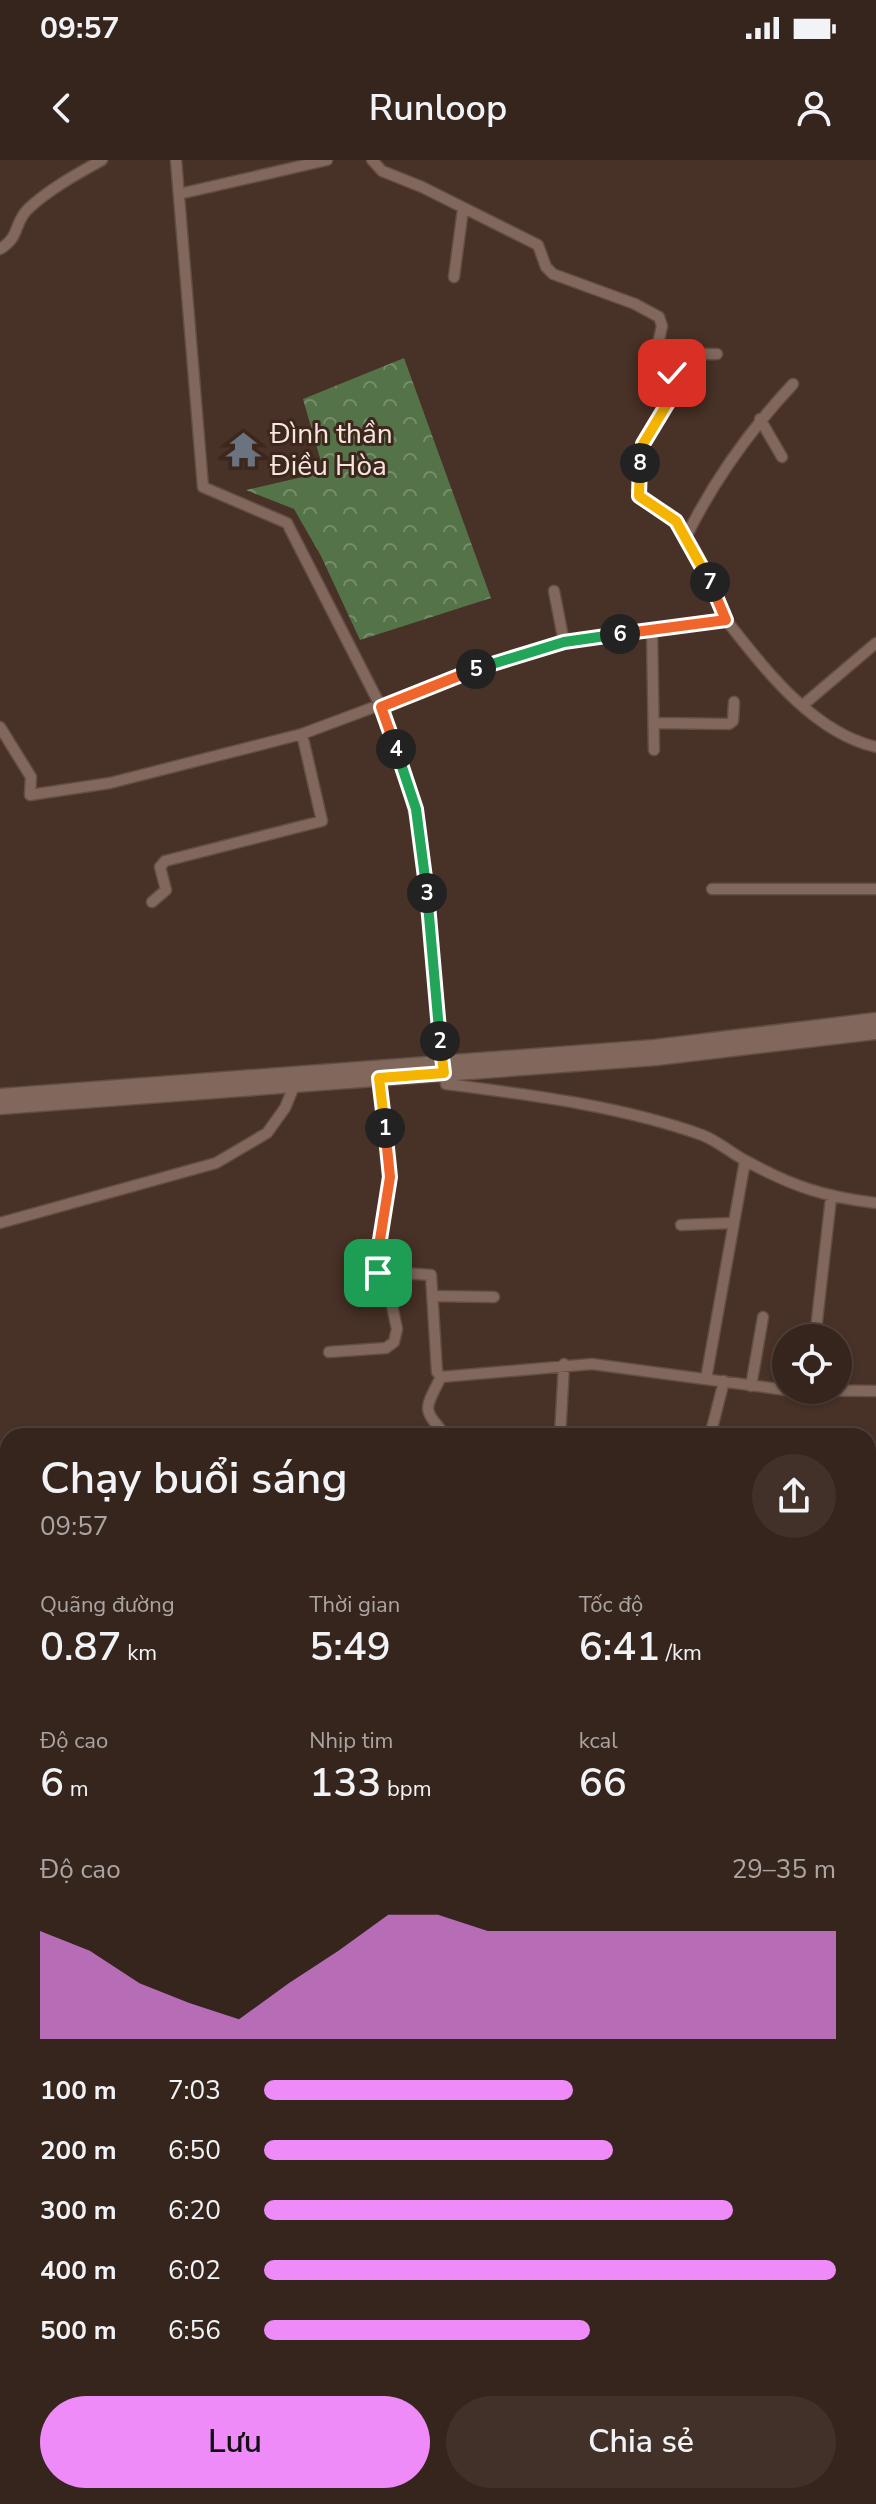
<!DOCTYPE html>
<html lang="vi">
<meta charset="utf-8">
<style>
body{margin:0;font-family:"Nunito Sans",sans-serif;background:#413129;color:#f1f3f6;height:100vh;display:flex;flex-direction:column;font-size:30px;white-space:nowrap}
*{box-sizing:border-box;margin:0}
p{font-size:26px;color:#aaa5a3}
.icon{flex:none;width:44px;height:44px;fill:none;stroke:currentColor;stroke-width:2;stroke-linecap:round;stroke-linejoin:round}
.map{position:relative;flex:1;overflow:hidden}
.panel{position:absolute;left:0px;top:1268px;width:876px;height:1076px;display:flex;flex-direction:column;background:#36251c;border-radius:24px 24px 0 0;box-shadow:0 2px 6px #0004,0 0 0 2px #50423b}
.panel>*{flex:none}
.controls{position:absolute;left:772px;top:1164px;display:grid;gap:16px}
.controls a{display:grid;place-items:center;width:80px;height:80px;border-radius:50%;background:#36251c;box-shadow:0 2px 6px #0004,0 0 0 2px #50423b;font-size:40px}
.pin{position:absolute;display:grid;place-items:center;width:68px;height:68px;color:#fff;margin:-34px;border-radius:16px;box-shadow:0 4px 12px #0006}
.km{position:absolute;width:40px;height:40px;margin:-20px;border-radius:50%;background:#222;color:#fff;font-size:22px;line-height:40px;text-align:center}
.round{display:grid;place-items:center;flex:none;width:84px;height:84px;border-radius:42px;background:#413129}
.headline{display:flex;align-items:center;justify-content:space-between;height:136px;padding:0 40px}
h1{font-size:44px;font-weight:600;line-height:60px}
.metrics{display:grid;grid-template-columns:repeat(3,1fr);gap:12px;height:136px;padding:8px 40px}
.metrics div{display:grid;align-content:center}
.metrics b{font-size:40px;font-weight:600}
.metrics small{font-size:22px;font-weight:400}
.metrics p{font-size:22px}
.chart{height:224px;padding:16px 40px}
.chart p{display:flex;justify-content:space-between}
.chart svg{width:100%;height:144px;margin-top:8px;fill:#ee8bf8;opacity:.7}
.primary-button{display:flex;gap:16px;margin-top:auto;padding:16px 40px}
.primary-button a{flex:1;height:92px;border-radius:48px;background:#ee8bf8;color:#111;font-size:32px;font-weight:600;line-height:92px;text-align:center}
.primary-button a+a{background:#413129;color:#f1f3f6}
ul{padding:0 40px;list-style:none;font-size:26px}
li{display:grid;grid-template-columns:128px 96px 1fr;align-items:center;height:60px}
li i{height:20px;border-radius:10px;background:#ee8bf8}
.status{display:flex;justify-content:space-between;align-items:center;height:56px;padding:0 40px;background:#36251c;direction:ltr}
.status svg{height:22px;fill:currentColor}
header{display:flex;justify-content:space-between;align-items:center;height:104px;padding:0 40px;background:#36251c;font-size:36px;font-weight:600}
.map>svg:first-child{display:block}
.grass{fill:#38532e}
.forest{fill:url(#forest-crowns)}
.water{fill:url(#water-rules)}
.lines{fill:none;stroke-linecap:round;stroke-linejoin:round}
.stream{stroke:#00262d;stroke-width:3}
.street-casing{stroke:#614e44;stroke-width:13}
.secondary-casing{stroke:#614e44;stroke-width:17}
.street{stroke:#82685c;stroke-width:10}
.secondary{stroke:#82685c;stroke-width:14}
.split-1-casing{stroke:#fff;stroke-width:16}
.split-2-casing{stroke:#fff;stroke-width:16}
.split-3-casing{stroke:#fff;stroke-width:16}
.split-4-casing{stroke:#fff;stroke-width:16}
.split-5-casing{stroke:#fff;stroke-width:16}
.split-6-casing{stroke:#fff;stroke-width:16}
.split-7-casing{stroke:#fff;stroke-width:16}
.split-8-casing{stroke:#fff;stroke-width:16}
.split-9-casing{stroke:#fff;stroke-width:16}
.split-1{stroke:#f0652b;stroke-width:10}
.split-2{stroke:#f5b400;stroke-width:10}
.split-3{stroke:#22a559;stroke-width:10}
.split-4{stroke:#22a559;stroke-width:10}
.split-5{stroke:#f0652b;stroke-width:10}
.split-6{stroke:#22a559;stroke-width:10}
.split-7{stroke:#f0652b;stroke-width:10}
.split-8{stroke:#f5b400;stroke-width:10}
.split-9{stroke:#f5b400;stroke-width:10}
.labels{text-anchor:middle;dominant-baseline:central;stroke-width:6;stroke-linejoin:round;paint-order:stroke}
.poi-label{font-size:28px;fill:#f5e6df;stroke:#3d271c;text-anchor:start}
</style>
<div class="status"><b>09:57</b><svg viewBox="0 0 49 12"><path d="M0 12V9h3v3zM5 12V6h3v6zM10 12V3h3v9zM15 12V0h3v12zM26 1h20v11H26zM47 4h2v5h-2z"/></svg></div>
<header><svg class="icon" aria-label="back" viewBox="0 0 24 24"><path d="M15 5l-7 7 7 7"/></svg>Runloop<svg class="icon" aria-label="person" viewBox="0 0 24 24"><circle cx="12" cy="8" r="4"/><path d="M4 21q1-7 8-7t8 7"/></svg></header>
<div class="map">
<svg width="876" height="2344" viewBox="0 0 876 2344">
<defs>
<pattern id="forest-crowns" width="20" height="18" patternUnits="userSpaceOnUse" patternTransform="scale(2)"><rect width="20" height="18" fill="#557349"/><path d="M2 6a3 3 0 1 1 6 0M12 15a3 3 0 1 1 6 0" fill="none" stroke="#768e6b"/></pattern>
<pattern id="water-rules" width="6" height="5" patternUnits="userSpaceOnUse" patternTransform="scale(2)"><rect width="6" height="5" fill="#00262d"/><path d="M0 2.5h6" fill="none" stroke="#26464b"/></pattern>
</defs>
<rect width="100%" height="100%" fill="#483126"/>
<!-- grass -->
<path class="grass" d="M 868,1885 L 876,1888 L 876,2344 L 599,2344 L 604,2336 L 868,2336 Z"/>
<!-- forest -->
<path class="forest" d="M 404,198 L 491,438 L 360,480 L 321,396 L 294,349 L 246,330 L 324,312 L 303,239 Z"/>
<!-- water -->
<path class="water" d="M 868,1892 L 876,1894 L 876,1961 L 868,1961 Z
M 868,1984 L 876,1986 L 876,2086 L 868,2084 Z"/>
<g class="lines">
<!-- stream -->
<path class="stream" d="M 868,2151 L 876,2160
M 868,2205 L 876,2181
M 868,2309 L 874,2344
M 613,2344 L 613,2343"/>
<defs>
<path id="street" d="M 176,0 L 203,327 L 287,363 L 381,547 L 404,611 L 422,684 L 446,924 C 531,935 621,946 702,975 C 720,982 733,995 750,1003 C 794,1027 826,1037 876,1043
M 372,0 L 382,11 L 422,27 L 538,85 L 546,107 L 553,114 L 635,144 L 659,157 L 662,166 L 654,202 L 677,215 L 678,226 L 643,284 L 637,330 C 643,346 665,346 675,360 C 698,389 713,426 726,460
M 179,34 L 327,0
M 0,89 C 21,76 13,64 28,49 C 49,29 77,14 102,0
M 454,117 L 463,49
M 677,215 L 698,194 L 717,194
M 760,259 L 782,297
M 686,377 C 714,320 750,270 793,224
M 554,431 L 564,482
M 652,470 L 654,590
M 803,545 L 876,483
M 654,563 L 729,564 L 733,561 L 734,542
M 0,567 L 31,617 L 30,635 L 110,623 L 302,574 L 508,497 L 578,479 L 726,460 C 765,509 812,572 876,587
M 712,729 L 876,729
M 152,742 L 166,730 L 160,707 L 165,701 L 322,661 L 302,574
M 376,913 L 390,1003 L 375,1111 L 431,1115 L 437,1212 L 441,1217 L 592,1204 L 786,1230
M 0,1063 L 216,1003 L 267,973 L 285,948 L 297,919
M 681,1065 L 732,1063
M 433,1136 L 494,1137
M 815,1178 L 831,1038
M 329,1192 L 386,1188 L 394,1182 L 397,1169 L 385,1113
M 441,1217 C 423,1252 423,1248 446,1276
M 706,1219 L 745,1001
M 751,1226 L 763,1157
M 787,1230 L 876,1231
M 560,1271 L 604,1276
M 560,1276 L 564,1204
M 710,1276 L 724,1221
M 868,1445 L 876,1434
M 868,1495 L 876,1497
M 868,1590 L 876,1592
M 868,1629 L 876,1600
M 868,1690 L 876,1693
M 868,1782 L 876,1784
M 868,1874 L 876,1876
M 0,2012 L 8,2052
M 59,2336 L 60,2344
M 352,2336 L 359,2344
M 487,2336 L 494,2344
M 402,2344 L 418,2336"/>
<path id="secondary" d="M 0,936 L 655,887 L 876,860
M 0,947 L 656,898 L 876,872"/>
</defs>
<!-- street casing -->
<use href="#street" class="street-casing"/>
<!-- secondary casing -->
<use href="#secondary" class="secondary-casing"/>
<!-- street -->
<use href="#street" class="street"/>
<!-- secondary -->
<use href="#secondary" class="secondary"/>
</g>
<g class="lines">
<defs>
<path id="split-1" d="M 378,1113 L 375,1111 L 390,1017 L 385,968"/>
<path id="split-2" d="M 385,968 L 379,918 L 444,913 L 440,881"/>
<path id="split-3" d="M 427,733 L 440,881"/>
<path id="split-4" d="M 396,589 L 416,649 L 427,733"/>
<path id="split-5" d="M 396,589 L 381,547 L 476,509"/>
<path id="split-6" d="M 476,509 L 564,482 L 620,474"/>
<path id="split-7" d="M 620,474 L 726,460 L 710,422"/>
<path id="split-8" d="M 640,303 L 639,336 L 676,361 L 710,422"/>
<path id="split-9" d="M 640,303 L 643,284 L 678,226 L 679,220 L 672,213"/>
</defs>
<!-- split-1 casing -->
<use href="#split-1" class="split-1-casing"/>
<!-- split-2 casing -->
<use href="#split-2" class="split-2-casing"/>
<!-- split-3 casing -->
<use href="#split-3" class="split-3-casing"/>
<!-- split-4 casing -->
<use href="#split-4" class="split-4-casing"/>
<!-- split-5 casing -->
<use href="#split-5" class="split-5-casing"/>
<!-- split-6 casing -->
<use href="#split-6" class="split-6-casing"/>
<!-- split-7 casing -->
<use href="#split-7" class="split-7-casing"/>
<!-- split-8 casing -->
<use href="#split-8" class="split-8-casing"/>
<!-- split-9 casing -->
<use href="#split-9" class="split-9-casing"/>
<!-- split-1 -->
<use href="#split-1" class="split-1"/>
<!-- split-2 -->
<use href="#split-2" class="split-2"/>
<!-- split-3 -->
<use href="#split-3" class="split-3"/>
<!-- split-4 -->
<use href="#split-4" class="split-4"/>
<!-- split-5 -->
<use href="#split-5" class="split-5"/>
<!-- split-6 -->
<use href="#split-6" class="split-6"/>
<!-- split-7 -->
<use href="#split-7" class="split-7"/>
<!-- split-8 -->
<use href="#split-8" class="split-8"/>
<!-- split-9 -->
<use href="#split-9" class="split-9"/>
</g>
<!-- icons -->
<defs>
<symbol id="temple-bare" viewBox="-9 -9 18 18"><path d="M0-6L5-2H3V0L6.5 2.5H4V6H1.5V3h-3V6H-4V2.5H-6.5L-3 0V-2H-5Z" fill="#6b7280" stroke="#3d271c" stroke-width="2.5" paint-order="stroke"/></symbol>
</defs>
<g fill-rule="evenodd">
<use href="#temple-bare" x="218" y="264" width="51" height="51"/>
</g>
<g class="labels">
<!-- poi labels -->
<g class="poi-label">
<text x="270" y="274">Đình thần<tspan x="270" dy="32">Điều Hòa</tspan></text>
</g>
</g>
</svg>
<div class="controls">
<a><svg class="icon" aria-label="locate" viewBox="0 0 24 24"><circle cx="12" cy="12" r="6"/><path d="M12 2v4M12 18v4M2 12h4M18 12h4"/></svg></a>
</div>
<div class="pin" style="left:378px;top:1113px;background:#1e9e55"><svg class="icon" aria-label="arrive" viewBox="0 0 24 24"><path d="M6 21V4h12l-3 4 3 4H6"/></svg></div>
<div class="pin" style="left:672px;top:213px;background:#d93025"><svg class="icon" aria-label="check" viewBox="0 0 24 24"><path d="M5 12l5 5 9-10"/></svg></div>
<b class="km" style="left:385px;top:968px">1</b>
<b class="km" style="left:440px;top:881px">2</b>
<b class="km" style="left:427px;top:733px">3</b>
<b class="km" style="left:396px;top:589px">4</b>
<b class="km" style="left:476px;top:509px">5</b>
<b class="km" style="left:620px;top:474px">6</b>
<b class="km" style="left:710px;top:422px">7</b>
<b class="km" style="left:640px;top:303px">8</b>
<section class="panel">
<div class="headline"><div><h1>Chạy buổi sáng</h1><p>09:57</p></div><a class="round"><svg class="icon" aria-label="share" viewBox="0 0 24 24"><path d="M12 15V3M7 8l5-5 5 5M5 13v7h14v-7"/></svg></a></div>
<div class="metrics">
<div><p>Quãng đường</p><b>0.87<small> km</small></b></div>
<div><p>Thời gian</p><b>5:49</b></div>
<div><p>Tốc độ</p><b>6:41<small> /km</small></b></div>
</div>
<div class="metrics">
<div><p>Độ cao</p><b>6<small> m</small></b></div>
<div><p>Nhịp tim</p><b>133<small> bpm</small></b></div>
<div><p>kcal</p><b>66</b></div>
</div>
<div class="chart"><p><span>Độ cao</span>29–35 m</p>
<svg viewBox="0 0 160 44" preserveAspectRatio="none"><path d="M0 44V11L10 17L20 27L30 33L40 38L50 27L60 17L70 6L80 6L90 11L100 11L110 11L120 11L130 11L140 11L150 11L160 11V44z"/></svg>
</div>
<ul>
<li><b>100 m</b>7:03<i style="width:54%"></i></li>
<li><b>200 m</b>6:50<i style="width:61%"></i></li>
<li><b>300 m</b>6:20<i style="width:82%"></i></li>
<li><b>400 m</b>6:02<i style="width:100%"></i></li>
<li><b>500 m</b>6:56<i style="width:57%"></i></li>
</ul>
<div class="primary-button"><a>Lưu</a><a>Chia sẻ</a></div>
</section>
</div>
